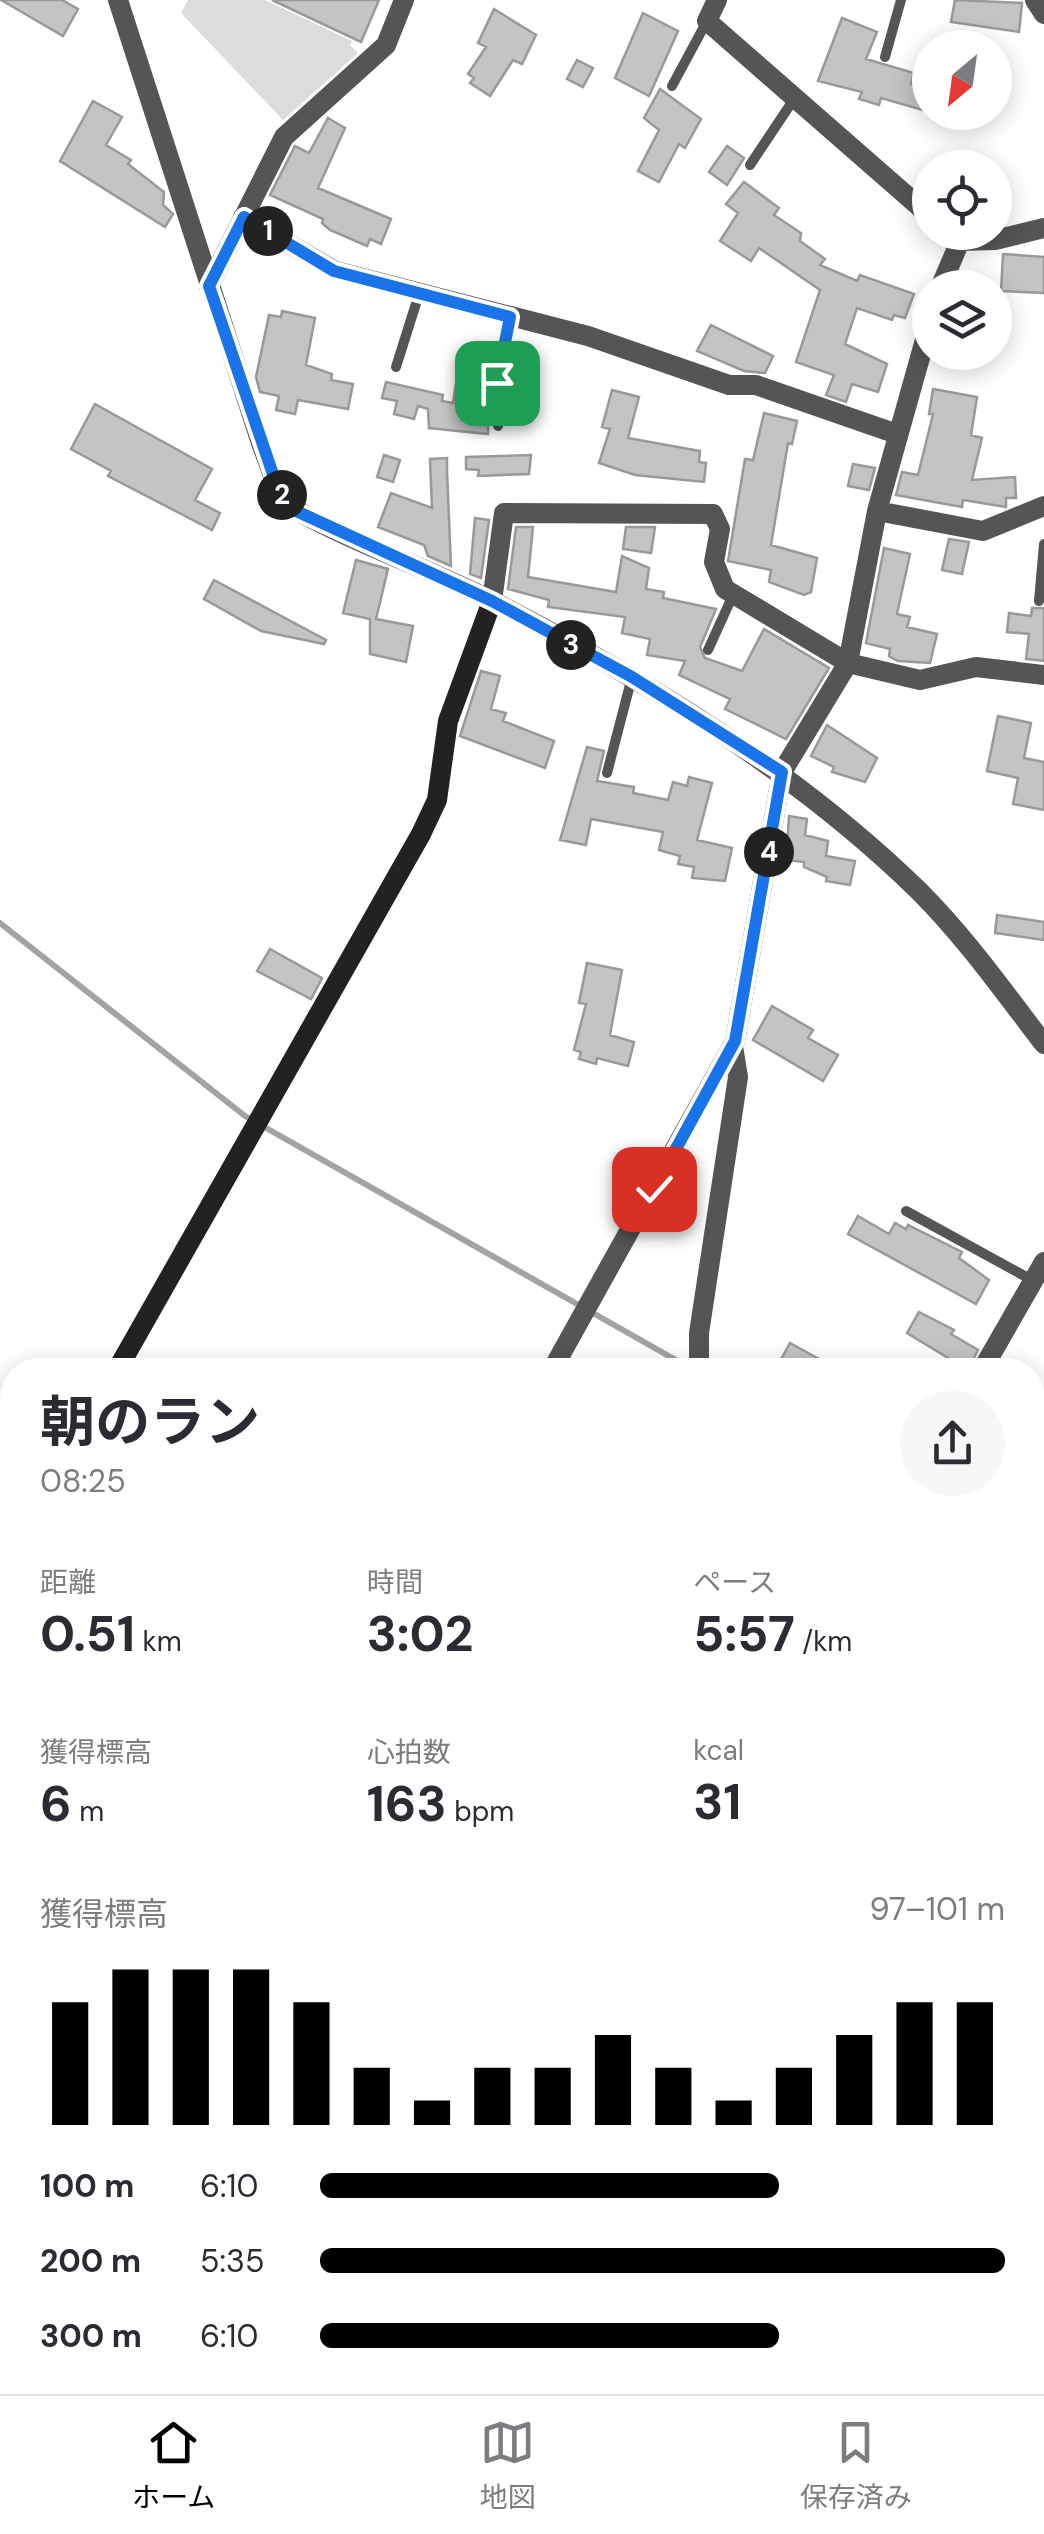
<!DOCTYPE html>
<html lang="ja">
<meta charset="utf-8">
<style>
body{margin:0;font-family:"DM Sans","Noto Sans JP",sans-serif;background:#f7f7f7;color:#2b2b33;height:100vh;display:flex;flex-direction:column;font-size:38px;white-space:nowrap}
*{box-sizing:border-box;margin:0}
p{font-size:32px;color:#7c7c81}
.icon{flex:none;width:55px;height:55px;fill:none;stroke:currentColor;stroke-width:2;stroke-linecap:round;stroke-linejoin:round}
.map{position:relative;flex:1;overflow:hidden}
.side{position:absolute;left:0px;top:1358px;width:1045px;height:1038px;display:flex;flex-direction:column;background:#fff;border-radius:40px 40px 0 0;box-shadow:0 5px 25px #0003}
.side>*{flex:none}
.needle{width:65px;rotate:209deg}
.fabs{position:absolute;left:912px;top:30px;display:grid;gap:20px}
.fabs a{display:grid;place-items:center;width:100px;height:100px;border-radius:50%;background:#fff;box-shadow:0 5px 25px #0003;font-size:50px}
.pin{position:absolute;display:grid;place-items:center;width:85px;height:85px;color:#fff;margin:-42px;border-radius:20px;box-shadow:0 5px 15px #0006}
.km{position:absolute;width:50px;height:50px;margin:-25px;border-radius:50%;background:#222;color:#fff;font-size:28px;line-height:50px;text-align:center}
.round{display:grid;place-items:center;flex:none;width:105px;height:105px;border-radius:52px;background:#f7f7f7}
.summary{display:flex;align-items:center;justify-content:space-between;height:170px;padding:0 40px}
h1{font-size:55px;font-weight:700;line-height:75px}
.stats{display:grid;grid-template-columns:repeat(3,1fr);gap:15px;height:170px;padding:10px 40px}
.stats div{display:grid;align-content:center}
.stats b{font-size:50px;font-weight:700}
.stats small{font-size:28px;font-weight:400}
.stats p{font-size:28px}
.chart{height:280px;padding:20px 40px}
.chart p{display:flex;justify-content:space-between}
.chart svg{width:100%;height:180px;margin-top:10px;stroke:#000;stroke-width:6}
ul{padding:0 40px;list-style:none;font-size:32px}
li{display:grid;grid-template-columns:160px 120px 1fr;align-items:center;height:75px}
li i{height:25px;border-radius:12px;background:#000}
.dock{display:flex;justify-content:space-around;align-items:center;height:140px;border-top:2px solid #e1e1e2;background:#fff;font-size:28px;color:#7c7c81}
.dock a{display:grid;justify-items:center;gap:5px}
.dock .on{color:#000}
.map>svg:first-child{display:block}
.green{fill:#dcdcdc}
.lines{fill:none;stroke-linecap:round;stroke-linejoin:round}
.stream{stroke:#a3a3a3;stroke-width:6}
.building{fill:#c4c4c4;stroke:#999;stroke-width:2.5}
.lane{stroke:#555;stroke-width:10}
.street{stroke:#555;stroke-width:20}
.secondary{stroke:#222;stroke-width:20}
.route-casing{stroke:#fff;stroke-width:20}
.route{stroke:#1a73e8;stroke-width:12}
</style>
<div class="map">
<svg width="1044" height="2394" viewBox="0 0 1044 2394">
<rect width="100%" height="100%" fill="#fff"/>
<!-- green -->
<path class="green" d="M 188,0 L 265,0 L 352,41 L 350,45 L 358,53 L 283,120 L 181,13 Z"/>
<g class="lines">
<!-- stream -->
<path class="stream" d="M 0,923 L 245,1116 L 690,1368
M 1032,1562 L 1044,1569
M 0,1775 L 12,1776"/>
</g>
<!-- building -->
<path class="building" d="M 1,0 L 62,0 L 78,9 L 63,36 Z
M 272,0 L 379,0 L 361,42 Z
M 955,0 L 1022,3 L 1019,32 L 951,22 Z
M 494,9 L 536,35 L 522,64 L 513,60 L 490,96 L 470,83 L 474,78 L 468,74 L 486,47 L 478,43 Z
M 643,13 L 678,31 L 649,96 L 615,78 Z
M 842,18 L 877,32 L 866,59 L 914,73 L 911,84 L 930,90 L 930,112 L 881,98 L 879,105 L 859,99 L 862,92 L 818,81 Z
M 577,60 L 593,68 L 583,87 L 567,79 Z
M 660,89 L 701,119 L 685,148 L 679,144 L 659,182 L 638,171 L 659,130 L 644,118 Z
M 93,101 L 122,117 L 106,145 L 131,160 L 128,164 L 164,192 L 163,205 L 173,214 L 165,227 L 60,161 Z
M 328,118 L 345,128 L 318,188 L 391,219 L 381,244 L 370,239 L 367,246 L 330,230 L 322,223 L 323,219 L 270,195 L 295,146 L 309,153 Z
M 727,146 L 744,158 L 727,185 L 709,172 Z
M 744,182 L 779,208 L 774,215 L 801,233 L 800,241 L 825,259 L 820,265 L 857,281 L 860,275 L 914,294 L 905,318 L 894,315 L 892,320 L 857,308 L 845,344 L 887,364 L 878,392 L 852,384 L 846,402 L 826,395 L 834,375 L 796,362 L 820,290 L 759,248 L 751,261 L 720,241 L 738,213 L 726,204 Z
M 1003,254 L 1044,257 L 1044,293 L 1001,291 Z
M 282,311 L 315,318 L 306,365 L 332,374 L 331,380 L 353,384 L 348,409 L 298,400 L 295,414 L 276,410 L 279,396 L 260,392 L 256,377 L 269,315 L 281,317 Z
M 711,325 L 773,356 L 765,373 L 744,371 L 697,351 Z
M 457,377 L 489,378 L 488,434 L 429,428 L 428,409 L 418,406 L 414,419 L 394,414 L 397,401 L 382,398 L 386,382 L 443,395 L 442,401 L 453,403 Z
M 933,389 L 977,397 L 971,435 L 982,438 L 972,480 L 1015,477 L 1016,498 L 1006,498 L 1006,507 L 963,500 L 962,507 L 896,495 L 902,472 L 918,475 L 933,414 L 929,414 Z
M 612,390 L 639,397 L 628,438 L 700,451 L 699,462 L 706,463 L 704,482 L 635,475 L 599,463 L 610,429 L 602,427 Z
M 95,404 L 212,469 L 195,500 L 220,513 L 212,530 L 108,476 L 111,471 L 71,449 Z
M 764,413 L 797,421 L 792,444 L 788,443 L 771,545 L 817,558 L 811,592 L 804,595 L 769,582 L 771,570 L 728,561 L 745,459 L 753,460 Z
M 384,455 L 400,460 L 393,482 L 377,477 Z
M 531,455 L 529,474 L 478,476 L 479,470 L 466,469 L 466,457 Z
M 447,458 L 447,471 L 451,566 L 428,556 L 424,545 L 378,527 L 391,493 L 432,508 L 430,459 Z
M 853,464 L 875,468 L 869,490 L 848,486 Z
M 475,518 L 489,520 L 481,578 L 470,574 Z
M 516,527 L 533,527 L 528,577 L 616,592 L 622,556 L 649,568 L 646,589 L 664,592 L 663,598 L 716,609 L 700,647 L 705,658 L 742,671 L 764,629 L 829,668 L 786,739 L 725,709 L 730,699 L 679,675 L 685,661 L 647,655 L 650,639 L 622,633 L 625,617 L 548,607 L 549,600 L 508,589 Z
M 626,527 L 655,527 L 651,553 L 623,549 Z
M 949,539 L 969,542 L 962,574 L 942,570 Z
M 884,548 L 910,554 L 897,614 L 910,617 L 907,627 L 937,634 L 930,663 L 898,661 L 889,656 L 890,649 L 866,643 Z
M 356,560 L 388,569 L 376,619 L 413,626 L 406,662 L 370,654 L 370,619 L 343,613 Z
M 214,580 L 326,640 L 324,644 L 261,631 L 204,599 Z
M 1032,608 L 1044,608 L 1044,661 L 1026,659 L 1029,634 L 1007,632 L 1009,613 L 1031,616 Z
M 481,671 L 500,676 L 491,709 L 506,713 L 503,721 L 554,741 L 545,768 L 460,736 Z
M 998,716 L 1031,723 L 1024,758 L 1044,762 L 1044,810 L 1013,804 L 1018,778 L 987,771 Z
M 827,725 L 877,758 L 865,782 L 832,772 L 834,767 L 811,756 Z
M 587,747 L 604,751 L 597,781 L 634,787 L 633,793 L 668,800 L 673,782 L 687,786 L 689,777 L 712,783 L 697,840 L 732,848 L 725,881 L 692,878 L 694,867 L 678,864 L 680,856 L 659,850 L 663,832 L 591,819 L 586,845 L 560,840 Z
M 789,816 L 807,819 L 805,835 L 828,841 L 826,856 L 855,861 L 850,885 L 826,881 L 827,877 L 804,867 L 804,862 L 786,860 Z
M 997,915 L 1044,922 L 1044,940 L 995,933 Z
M 270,949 L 322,978 L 311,999 L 257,971 Z
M 587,963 L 622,970 L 610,1035 L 634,1042 L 628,1066 L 597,1058 L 596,1064 L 579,1059 L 581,1052 L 574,1050 L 586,1004 L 579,1003 Z
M 772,1006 L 813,1030 L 808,1038 L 838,1055 L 823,1081 L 753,1040 Z
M 858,1216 L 889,1234 L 895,1223 L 906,1229 L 908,1225 L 962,1252 L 959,1258 L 989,1280 L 976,1304 L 848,1234 Z
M 919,1312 L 954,1330 L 951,1334 L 978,1350 L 968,1370 L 907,1333 Z
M 790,1343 L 839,1370 L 775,1370 Z"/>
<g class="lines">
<!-- lane -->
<path class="lane" d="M 885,57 L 901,0
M 672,86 L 707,21
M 750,165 L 794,99
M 396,367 L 419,294
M 498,426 L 497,383 L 510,317
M 1039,601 L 1044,544
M 708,650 L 733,595
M 607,773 L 632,677
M 906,1211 L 1032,1280"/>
<!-- street -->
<path class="street" d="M 118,0 L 260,440 L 279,492 L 294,509 C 358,545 428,568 494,602 C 647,681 795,770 919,891 C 966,938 1004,992 1044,1044
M 717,0 L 707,21 L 930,216
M 1035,0 L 1044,14
M 243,217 L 335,271 L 588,336 L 729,385 L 756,385 L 897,434
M 209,286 L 284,137 L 386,45 L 404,0
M 940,288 L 960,241 L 995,240 L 1044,228
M 877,511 L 983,531 L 1044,506
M 492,601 L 504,513 L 713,514 L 720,529 L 714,562 L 725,589 L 848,663 L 920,680 L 976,667 L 1044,675
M 552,1370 L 735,1041 L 782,772 L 848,663 L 877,511 L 930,322
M 692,1370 L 699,1363 L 699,1333 L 738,1077 L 733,1046
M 982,1370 L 1044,1262
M 1032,1501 L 1044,1502
M 0,1700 L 12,1694
M 1032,1927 L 1044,1928
M 1032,2126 L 1044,2127
M 0,2350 L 12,2352
M 221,2382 L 298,2394
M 885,2394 L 887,2382"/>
<!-- secondary -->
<path class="secondary" d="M 117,1370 L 421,834 L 437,800 L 448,721 L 492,601
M 0,1579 L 12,1556
M 0,1613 L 12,1623
M 0,1846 L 12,1809
M 1010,2382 L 1029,2394"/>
</g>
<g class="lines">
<defs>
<path id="route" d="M 497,383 L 510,317 L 334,271 L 244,217 L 209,286 L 279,492 L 294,510 L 492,601 L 632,677 L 782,772 L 735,1041 L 654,1189"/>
</defs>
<!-- route casing -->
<use href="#route" class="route-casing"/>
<!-- route -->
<use href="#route" class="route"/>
</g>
</svg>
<div class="fabs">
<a><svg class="needle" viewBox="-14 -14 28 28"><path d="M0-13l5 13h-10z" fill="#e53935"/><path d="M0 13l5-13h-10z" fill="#7c7c81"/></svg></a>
<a><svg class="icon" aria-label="locate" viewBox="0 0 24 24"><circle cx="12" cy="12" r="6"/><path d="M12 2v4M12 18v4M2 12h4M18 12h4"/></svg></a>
<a><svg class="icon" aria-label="layers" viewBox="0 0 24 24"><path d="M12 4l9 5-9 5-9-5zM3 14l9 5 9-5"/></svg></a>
</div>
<div class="pin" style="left:497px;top:383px;background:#1e9e55"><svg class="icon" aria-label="arrive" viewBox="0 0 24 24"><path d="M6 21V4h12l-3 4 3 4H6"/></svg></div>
<div class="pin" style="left:654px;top:1189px;background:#d93025"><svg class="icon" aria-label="check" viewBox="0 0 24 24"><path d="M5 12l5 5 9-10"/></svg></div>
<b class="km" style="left:268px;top:231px">1</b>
<b class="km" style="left:282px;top:495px">2</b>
<b class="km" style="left:571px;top:645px">3</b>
<b class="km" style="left:769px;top:852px">4</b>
<section class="side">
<div class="summary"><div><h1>朝のラン</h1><p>08:25</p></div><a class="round"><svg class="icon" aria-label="share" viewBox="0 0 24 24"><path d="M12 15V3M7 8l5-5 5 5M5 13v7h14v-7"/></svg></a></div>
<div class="stats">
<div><p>距離</p><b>0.51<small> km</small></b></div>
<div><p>時間</p><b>3:02</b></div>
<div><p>ペース</p><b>5:57<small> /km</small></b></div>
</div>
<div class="stats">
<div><p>獲得標高</p><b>6<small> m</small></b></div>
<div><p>心拍数</p><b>163<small> bpm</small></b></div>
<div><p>kcal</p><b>31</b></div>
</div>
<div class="chart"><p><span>獲得標高</span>97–101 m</p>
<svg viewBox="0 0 160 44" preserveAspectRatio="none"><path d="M5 44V14M15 44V6M25 44V6M35 44V6M45 44V14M55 44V30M65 44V38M75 44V30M85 44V30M95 44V22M105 44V30M115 44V38M125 44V30M135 44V22M145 44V14M155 44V14"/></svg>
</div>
<ul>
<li><b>100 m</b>6:10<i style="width:67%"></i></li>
<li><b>200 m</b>5:35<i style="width:100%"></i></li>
<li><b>300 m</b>6:10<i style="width:67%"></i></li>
</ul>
</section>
</div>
<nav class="dock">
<a class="on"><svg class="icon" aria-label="home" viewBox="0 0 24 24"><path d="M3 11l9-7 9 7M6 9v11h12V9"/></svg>ホーム</a>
<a><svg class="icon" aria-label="map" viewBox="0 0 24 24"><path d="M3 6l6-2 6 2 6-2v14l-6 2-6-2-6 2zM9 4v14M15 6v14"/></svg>地図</a>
<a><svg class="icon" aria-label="saved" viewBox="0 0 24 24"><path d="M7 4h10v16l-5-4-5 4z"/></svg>保存済み</a>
</nav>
